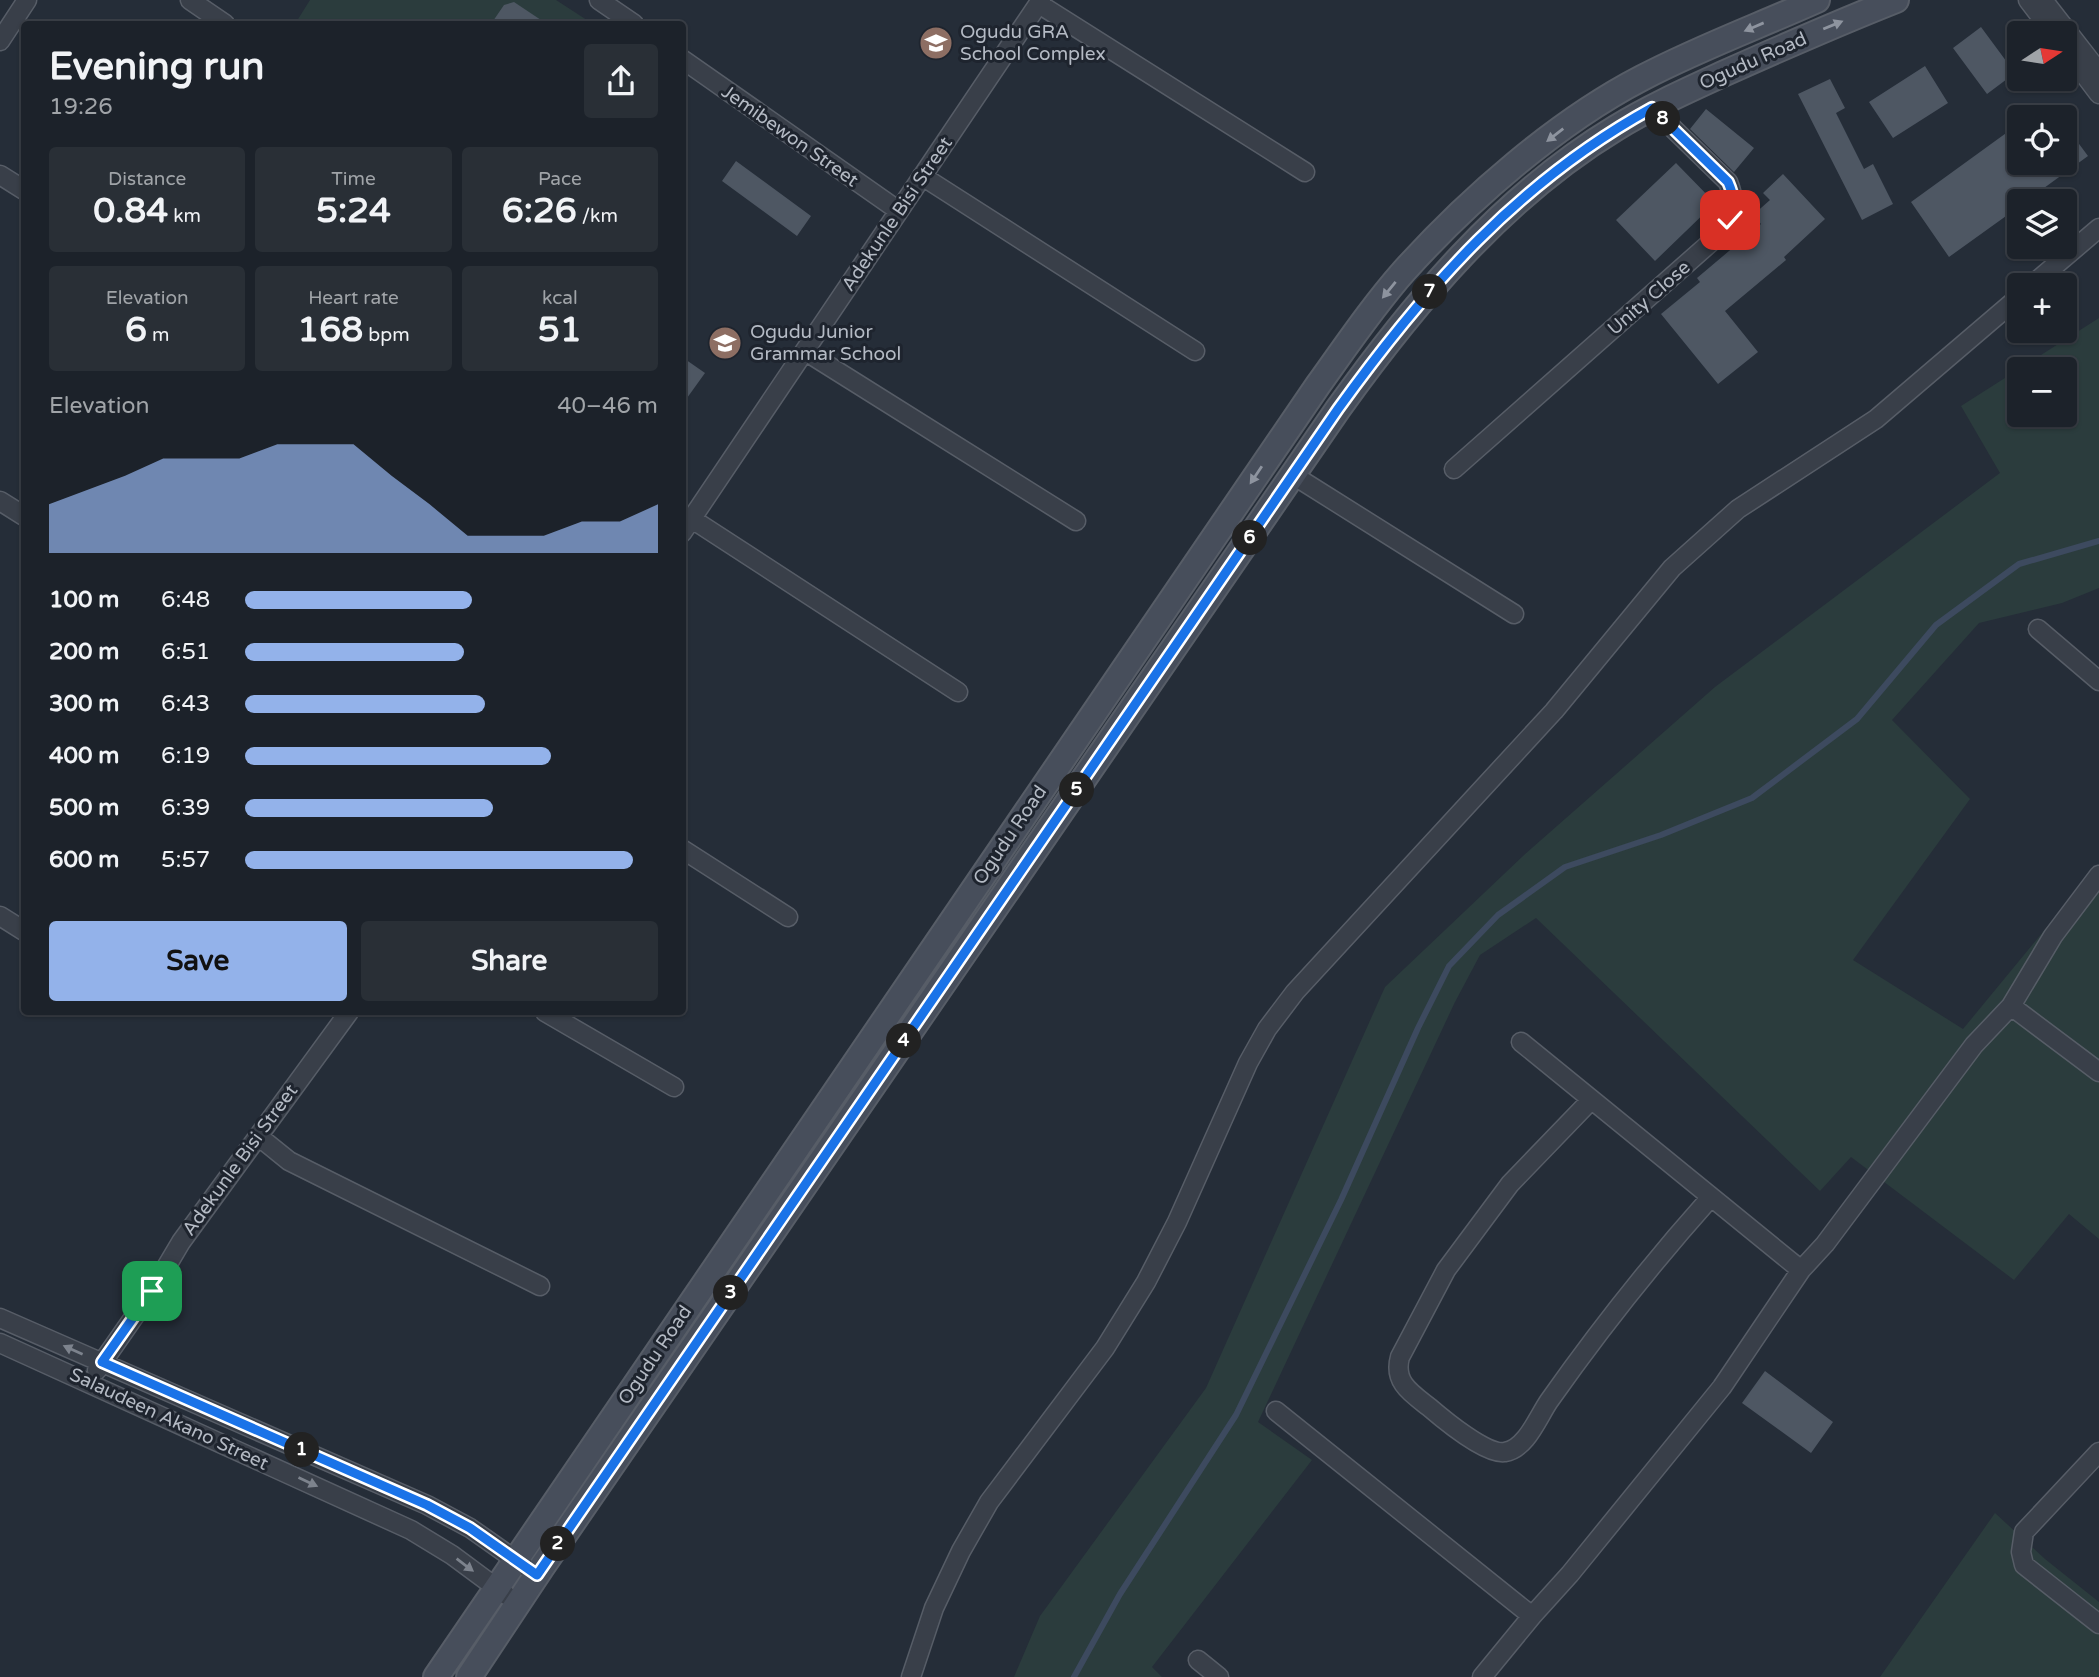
<!DOCTYPE html>
<meta charset="utf-8">
<style>
body{margin:0;font-family:"Varela Round",sans-serif;background:#292f36;color:#f1f3f6;height:100vh;display:flex;flex-direction:column;font-size:26px;white-space:nowrap}
*{box-sizing:border-box;margin:0}
p{font-size:23px;color:#a0a4a8}
.icon{flex:none;width:38px;height:38px;fill:none;stroke:currentColor;stroke-width:2;stroke-linecap:round;stroke-linejoin:round}
.map{position:relative;flex:1;overflow:hidden}
.details{position:absolute;left:21px;top:21px;width:665px;height:994px;display:flex;flex-direction:column;background:#1c222a;border-radius:7px;box-shadow:0 2px 5px #0004,0 0 0 2px #3a3f47}
.details>*{flex:none}
.needle{width:46px;rotate:78deg}
.tools{position:absolute;left:2007px;top:21px;display:grid;gap:14px}
.tools a{display:grid;place-items:center;width:70px;height:70px;border-radius:7px;background:#1c222a;box-shadow:0 2px 5px #0004,0 0 0 2px #3a3f47;font-size:35px}
.pin{position:absolute;display:grid;place-items:center;width:60px;height:60px;color:#fff;margin:-30px;border-radius:14px;box-shadow:0 4px 10px #0006}
.km{position:absolute;width:35px;height:35px;margin:-18px;border-radius:50%;background:#222;color:#fff;font-size:19px;line-height:35px;text-align:center}
.round{display:grid;place-items:center;flex:none;width:74px;height:74px;border-radius:7px;background:#292f36}
.overview{display:flex;align-items:center;justify-content:space-between;height:119px;padding:0 28px}
h1{font-size:38px;font-weight:800;line-height:52px}
.figures{display:grid;grid-template-columns:repeat(3,1fr);gap:10px;height:119px;padding:7px 28px}
.figures div{display:grid;align-content:center;border-radius:7px;background:#292f36;text-align:center}
.figures b{font-size:35px;font-weight:800}
.figures small{font-size:19px;font-weight:400}
.figures p{font-size:19px}
.chart{height:196px;padding:14px 28px}
.chart p{display:flex;justify-content:space-between}
.chart svg{width:100%;height:126px;margin-top:7px;fill:#93b2ea;opacity:.7}
.action{display:flex;gap:14px;margin-top:auto;padding:14px 28px}
.action a{flex:1;height:80px;border-radius:7px;background:#93b2ea;color:#111;font-size:28px;font-weight:800;line-height:80px;text-align:center}
.action a+a{background:#292f36;color:#f1f3f6}
ul{padding:0 28px;list-style:none;font-size:23px}
li{display:grid;grid-template-columns:112px 84px 1fr;align-items:center;height:52px}
li i{height:18px;border-radius:9px;background:#93b2ea}
.map>svg:first-child{display:block}
.green{fill:#2b3c3d;fill-rule:evenodd}
.lines{fill:none;stroke-linecap:round;stroke-linejoin:round}
.stream{stroke:#3d4a5f;stroke-width:6}
.building{fill:#4e5763}
.minor-casing{stroke:#575d67;stroke-width:21}
.secondary-casing{stroke:#575d67;stroke-width:28}
.minor{stroke:#393f49;stroke-width:18}
.secondary{stroke:#474e5b;stroke-width:24}
.oneway{fill:#8e949f}
.oneway2{fill:#7d838d}
.route-casing{stroke:#fff;stroke-width:14}
.route{stroke:#1a73e8;stroke-width:9}
.labels{text-anchor:middle;dominant-baseline:central;stroke-width:6;stroke-linejoin:round;paint-order:stroke}
.poi-label{font-size:19px;fill:#b4bac4;stroke:#1e242e;text-anchor:start}
.street-label{font-size:19px;fill:#b4bac4;stroke:#1e242e}
</style>
<div class="map">
<svg width="2099" height="1677" viewBox="0 0 2099 1677">
<rect width="100%" height="100%" fill="#252d38"/>
<!-- green -->
<path class="green" d="M 310,0 L 556,0 L 593,24 L 295,24 Z
M 2099,318 L 2099,588 L 2062,603 L 1979,623 L 1892,720 L 1970,799 L 1853,960 L 1963,1029 L 2099,864 L 2099,1239 L 2069,1214 L 2014,1280 L 1851,1157 L 1820,1191 L 1536,918 L 1480,955 L 1455,1002 L 1258,1422 L 1312,1460 L 1152,1667 L 1162,1677 L 1014,1677 L 1040,1616 L 1206,1388 L 1385,987 L 1523,856 L 1715,687 L 2000,473 L 1961,406 ZM 2020,369 L 2065,369 L 2065,415 L 2020,415 Z
M 1995,1513 L 2045,1559 L 2099,1602 L 2099,1677 L 1880,1677 Z"/>
<g class="lines">
<!-- stream -->
<path class="stream" d="M 1074,1677 L 1120,1594 L 1236,1415 L 1341,1200 L 1418,1028 L 1449,966 L 1498,915 L 1565,867 L 1661,835 L 1752,798 L 1857,719 L 1936,625 L 2019,564 L 2099,541"/>
</g>
<!-- building -->
<path class="building" d="M 514,2 L 547,24 L 491,24 L 504,5 Z
M 1981,27 L 2015,73 L 1987,94 L 1953,48 Z
M 1925,66 L 1948,103 L 1893,138 L 1869,102 Z
M 1830,79 L 1845,108 L 1836,113 L 1864,169 L 1873,164 L 1893,204 L 1862,220 L 1798,94 Z
M 1706,109 L 1754,148 L 1734,172 L 1690,129 Z
M 2020,123 L 2020,163 L 2065,163 L 2065,125 L 2088,156 L 2026,201 L 2020,201 L 2020,206 L 1949,257 L 1911,202 Z
M 736,161 L 811,216 L 797,236 L 722,181 Z
M 1676,163 L 1715,203 L 1655,261 L 1616,220 Z
M 1783,174 L 1825,219 L 1784,257 L 1786,260 L 1725,311 L 1758,352 L 1718,384 L 1661,314 L 1700,282 L 1697,278 L 1761,224 L 1753,215 L 1770,200 L 1763,193 Z
M 682,357 L 705,373 L 682,405 Z
M 1765,1371 L 1833,1422 L 1811,1453 L 1742,1403 Z"/>
<g class="lines">
<defs>
<path id="minor" d="M 190,0 L 225,24
M 599,0 L 634,24
M 2028,0 L 2053,33
M 2043,0 L 2099,72
M 1039,4 L 1305,172
M 0,41 L 27,0
M 2065,49 L 2099,94
M 682,59 L 899,211
M 0,175 L 24,190
M 922,176 L 1195,351
M 2032,285 L 2099,228
M 805,351 L 1076,521
M 1454,469 L 1719,235 C 1734,214 1738,207 1728,182 L 1652,108
M 1293,475 L 1514,614
M 0,501 L 24,516
M 692,519 L 958,692
M 682,533 L 1041,0
M 2038,629 L 2099,681
M 682,849 L 788,917
M 0,916 L 24,931
M 2011,1006 L 2099,1072
M 545,1012 L 674,1087
M 1521,1042 L 1801,1270
M 1591,1100 L 1510,1184 L 1446,1270 L 1400,1357 C 1393,1382 1411,1393 1429,1407 C 1443,1419 1487,1456 1505,1452 C 1526,1449 1538,1417 1549,1401 C 1599,1330 1653,1262 1711,1197
M 258,1136 L 289,1161 L 540,1286
M 0,1318 L 427,1505 L 470,1528 L 524,1566
M 0,1343 L 411,1530 L 452,1555 L 506,1595
M 97,1370 L 152,1291 L 181,1242 L 349,1012
M 1276,1411 L 1532,1616 L 1482,1677
M 2099,1452 L 2024,1532 L 2021,1552 L 2024,1565 L 2099,1624
M 1532,1616 L 1570,1574 L 1722,1387 L 1801,1270 L 1825,1244 L 1974,1045 L 2011,1006 L 2053,936 L 2099,875
M 1198,1660 L 1219,1677
M 911,1677 L 934,1608 L 961,1551 L 989,1502 L 1105,1348 L 1146,1282 L 1177,1222 L 1248,1063 L 1267,1029 L 1295,992 L 1554,711 L 1672,568 L 1738,509 L 1876,419 L 2020,296"/>
<path id="secondary" d="M 436,1677 L 1318,385 C 1346,346 1373,306 1404,271 C 1469,199 1557,122 1642,78 C 1699,48 1759,26 1817,0
M 469,1677 L 542,1567 L 1338,409 C 1414,303 1502,197 1616,128 C 1650,107 1688,90 1725,73 C 1781,48 1838,23 1896,0"/>
</defs>
<!-- minor casing -->
<use href="#minor" class="minor-casing"/>
<!-- secondary casing -->
<use href="#secondary" class="secondary-casing"/>
<!-- minor -->
<use href="#minor" class="minor"/>
<!-- secondary -->
<use href="#secondary" class="secondary"/>
</g>
<!-- one-way arrows -->
<defs><path id="oneway-solid" d="M-6-.8H1V-3.2L6.5 0L1 3.2V.8H-6Z" transform="scale(1.75)"/></defs>
<g class="oneway">
<use href="#oneway-solid" transform="translate(1833 25) rotate(-22)"/>
<use href="#oneway-solid" transform="translate(1754 27) rotate(157)"/>
<use href="#oneway-solid" transform="translate(1555 135) rotate(142)"/>
<use href="#oneway-solid" transform="translate(1389 290) rotate(129)"/>
<use href="#oneway-solid" transform="translate(1256 475) rotate(124)"/>
</g>
<g class="oneway2">
<use href="#oneway-solid" transform="translate(73 1350) rotate(-156)"/>
<use href="#oneway-solid" transform="translate(308 1482) rotate(25)"/>
<use href="#oneway-solid" transform="translate(465 1565) rotate(37)"/>
</g>
<g class="lines">
<defs>
<path id="route" d="M 152,1291 L 102,1362 L 427,1505 L 470,1528 L 537,1575 L 1338,409 C 1425,288 1519,181 1652,108 L 1728,182 C 1734,196 1736,206 1730,220"/>
</defs>
<!-- route casing -->
<use href="#route" class="route-casing"/>
<!-- route -->
<use href="#route" class="route"/>
</g>
<!-- icons -->
<defs>
<symbol id="school-disc" viewBox="-11 -11 22 22"><circle r="9.5" fill="#8d6e63" stroke="#1e242e"/><path d="M0-5L7-2L0 1L-7-2ZM-4 1L0 2.5L4 1V4Q0 6-4 4Z" fill="#fff"/></symbol>
</defs>
<g fill-rule="evenodd">
<use href="#school-disc" x="917" y="24" width="38" height="38"/>
<use href="#school-disc" x="706" y="324" width="38" height="38"/>
</g>
<g class="labels">
<!-- poi labels -->
<g class="poi-label">
<text x="960" y="32">Ogudu GRA<tspan x="960" dy="22">School Complex</tspan></text>
<text x="750" y="332">Ogudu Junior<tspan x="750" dy="22">Grammar School</tspan></text>
</g>
<!-- street labels -->
<g class="street-label">
<text transform="translate(1753 61) rotate(-24)">Ogudu Road</text>
<text transform="translate(790 136) rotate(35)">Jemibewon Street</text>
<text transform="translate(897 214) rotate(-56)">Adekunle Bisi Street</text>
<text transform="translate(1649 298) rotate(-41)">Unity Close</text>
<text transform="translate(1010 835) rotate(-56)">Ogudu Road</text>
<text transform="translate(240 1160) rotate(-54)">Adekunle Bisi Street</text>
<text transform="translate(655 1355) rotate(-56)">Ogudu Road</text>
<text transform="translate(169 1419) rotate(25)">Salaudeen Akano Street</text>
</g>
</g>
</svg>
<div class="tools">
<a><svg class="needle" viewBox="-14 -14 28 28"><path d="M0-13l5 13h-10z" fill="#e53935"/><path d="M0 13l5-13h-10z" fill="#a0a4a8"/></svg></a>
<a><svg class="icon" aria-label="locate" viewBox="0 0 24 24"><circle cx="12" cy="12" r="6"/><path d="M12 2v4M12 18v4M2 12h4M18 12h4"/></svg></a>
<a><svg class="icon" aria-label="layers" viewBox="0 0 24 24"><path d="M12 4l9 5-9 5-9-5zM3 14l9 5 9-5"/></svg></a>
<a>+</a>
<a>−</a>
</div>
<div class="pin" style="left:152px;top:1291px;background:#1e9e55"><svg class="icon" aria-label="arrive" viewBox="0 0 24 24"><path d="M6 21V4h12l-3 4 3 4H6"/></svg></div>
<div class="pin" style="left:1730px;top:220px;background:#d93025"><svg class="icon" aria-label="check" viewBox="0 0 24 24"><path d="M5 12l5 5 9-10"/></svg></div>
<b class="km" style="left:302px;top:1450px">1</b>
<b class="km" style="left:558px;top:1544px">2</b>
<b class="km" style="left:731px;top:1293px">3</b>
<b class="km" style="left:904px;top:1041px">4</b>
<b class="km" style="left:1077px;top:790px">5</b>
<b class="km" style="left:1250px;top:538px">6</b>
<b class="km" style="left:1430px;top:292px">7</b>
<b class="km" style="left:1663px;top:119px">8</b>
<section class="details">
<div class="overview"><div><h1>Evening run</h1><p>19:26</p></div><a class="round"><svg class="icon" aria-label="share" viewBox="0 0 24 24"><path d="M12 15V3M7 8l5-5 5 5M5 13v7h14v-7"/></svg></a></div>
<div class="figures">
<div><p>Distance</p><b>0.84<small> km</small></b></div>
<div><p>Time</p><b>5:24</b></div>
<div><p>Pace</p><b>6:26<small> /km</small></b></div>
</div>
<div class="figures">
<div><p>Elevation</p><b>6<small> m</small></b></div>
<div><p>Heart rate</p><b>168<small> bpm</small></b></div>
<div><p>kcal</p><b>51</b></div>
</div>
<div class="chart"><p><span>Elevation</span>40–46 m</p>
<svg viewBox="0 0 160 44" preserveAspectRatio="none"><path d="M0 44V27L10 22L20 17L30 11L40 11L50 11L60 6L70 6L80 6L90 17L100 27L110 38L120 38L130 38L140 33L150 33L160 27V44z"/></svg>
</div>
<ul>
<li><b>100 m</b>6:48<i style="width:55%"></i></li>
<li><b>200 m</b>6:51<i style="width:53%"></i></li>
<li><b>300 m</b>6:43<i style="width:58%"></i></li>
<li><b>400 m</b>6:19<i style="width:74%"></i></li>
<li><b>500 m</b>6:39<i style="width:60%"></i></li>
<li><b>600 m</b>5:57<i style="width:94%"></i></li>
</ul>
<div class="action"><a>Save</a><a>Share</a></div>
</section>
</div>
